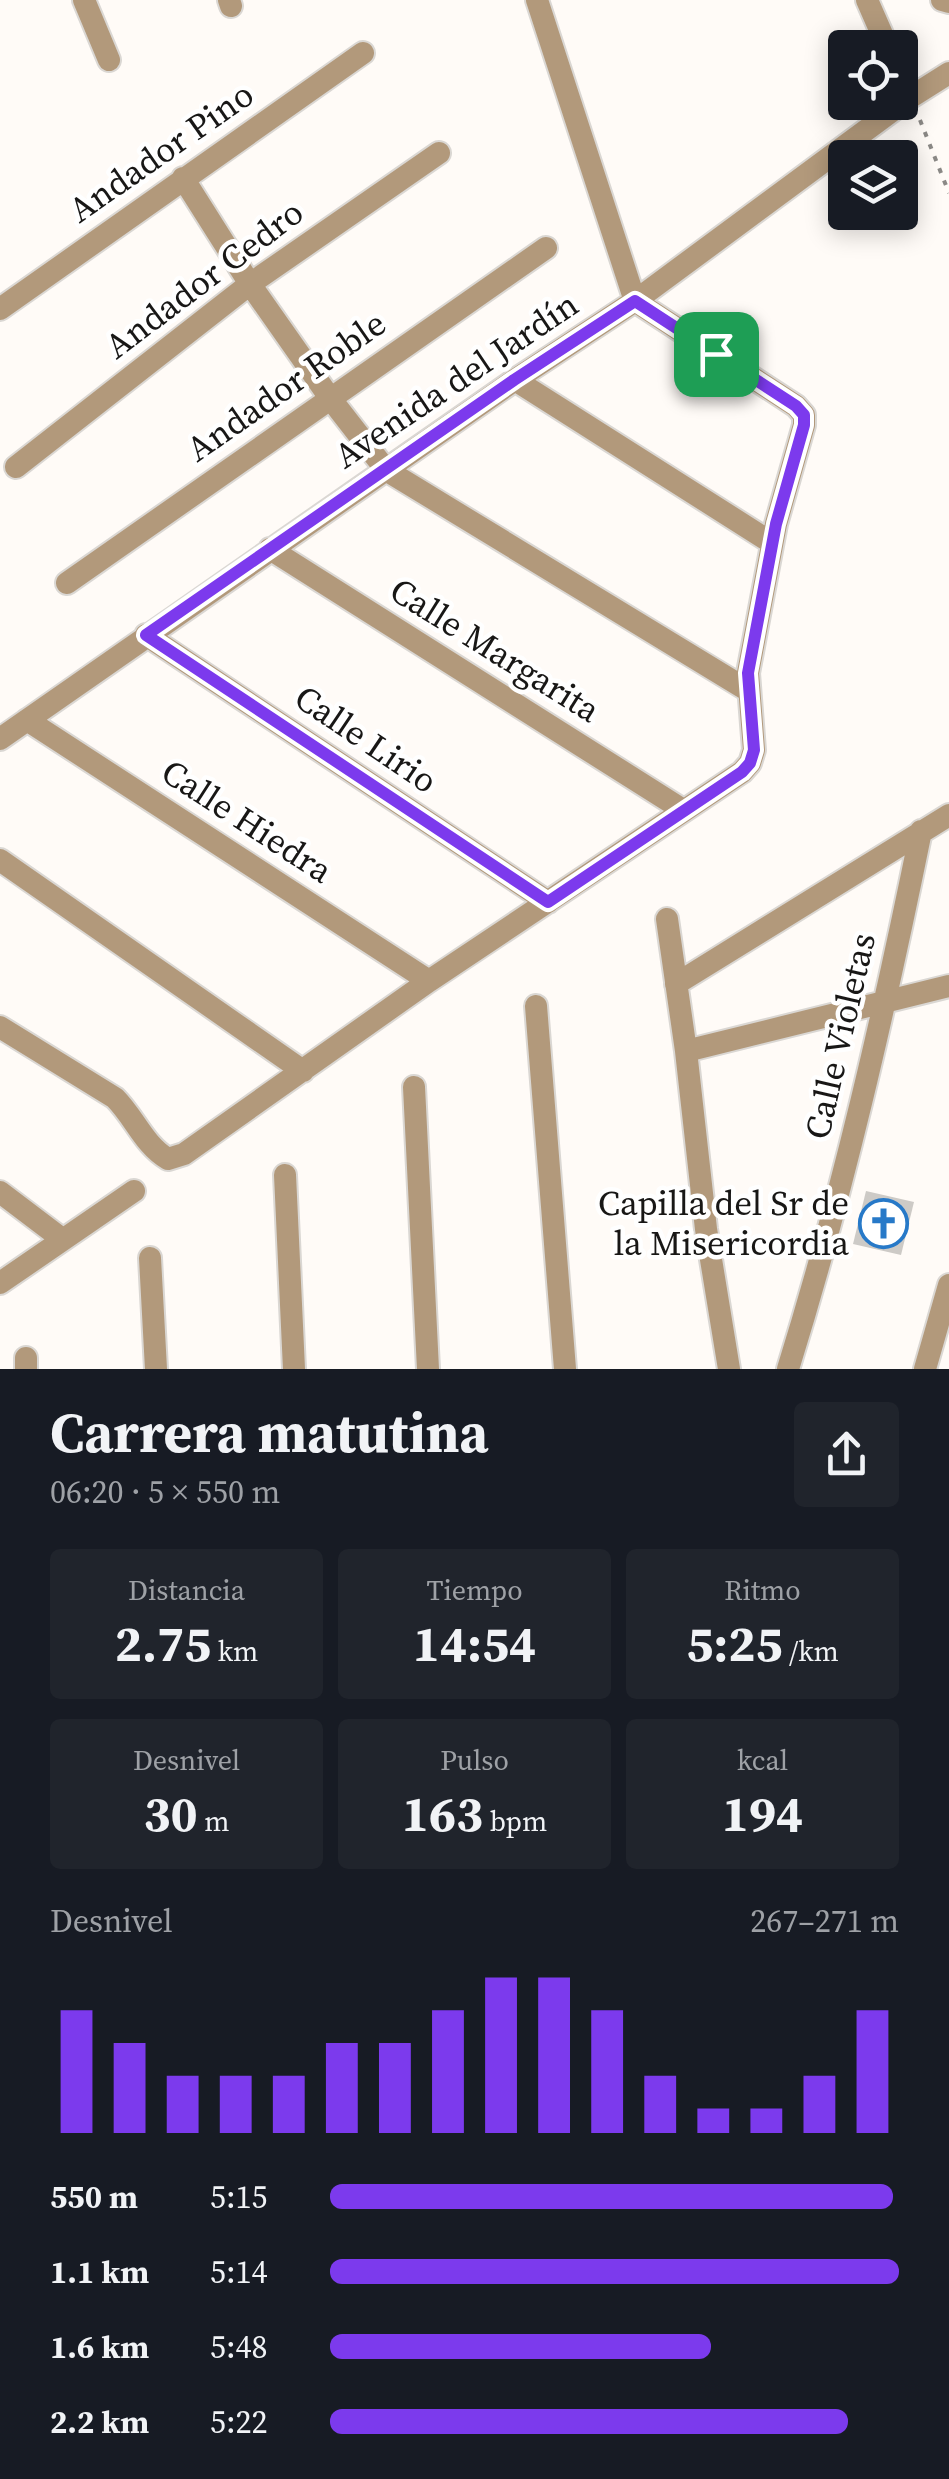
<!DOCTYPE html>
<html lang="es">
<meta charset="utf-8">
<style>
body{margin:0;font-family:"Source Serif 4",serif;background:#20242c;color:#f1f3f6;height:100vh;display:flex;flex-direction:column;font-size:38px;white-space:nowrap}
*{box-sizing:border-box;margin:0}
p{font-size:32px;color:#9ea1a6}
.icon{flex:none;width:55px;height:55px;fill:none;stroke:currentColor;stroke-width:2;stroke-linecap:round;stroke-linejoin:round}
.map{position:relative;height:1369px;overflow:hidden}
.details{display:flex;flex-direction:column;background:#171b24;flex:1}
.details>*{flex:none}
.tools{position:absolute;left:828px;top:30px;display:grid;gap:20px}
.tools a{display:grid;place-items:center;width:90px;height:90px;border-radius:10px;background:#171b24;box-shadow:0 5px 25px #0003;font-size:50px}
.pin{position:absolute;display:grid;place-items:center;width:85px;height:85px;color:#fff;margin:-42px;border-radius:20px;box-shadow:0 5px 15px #0006}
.round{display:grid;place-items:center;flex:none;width:105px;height:105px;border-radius:10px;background:#20242c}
.head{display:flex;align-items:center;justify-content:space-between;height:170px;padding:0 50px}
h1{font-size:55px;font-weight:700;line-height:75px}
.metrics{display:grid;grid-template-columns:repeat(3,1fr);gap:15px;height:170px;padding:10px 50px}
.metrics div{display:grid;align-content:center;border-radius:10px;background:#20242c;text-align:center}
.metrics b{font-size:50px;font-weight:700}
.metrics small{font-size:28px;font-weight:400}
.metrics p{font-size:28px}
.chart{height:280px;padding:20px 50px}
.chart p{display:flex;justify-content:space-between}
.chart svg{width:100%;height:180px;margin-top:10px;stroke:#7c3aed;stroke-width:6}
ul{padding:0 50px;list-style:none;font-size:32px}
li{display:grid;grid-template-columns:160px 120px 1fr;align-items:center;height:75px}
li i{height:25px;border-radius:12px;background:#7c3aed}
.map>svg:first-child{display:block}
.building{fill:#cdcac6}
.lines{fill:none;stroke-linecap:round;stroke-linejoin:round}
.minor-casing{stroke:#dad7d3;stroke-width:26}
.path{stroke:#8b8986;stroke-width:4;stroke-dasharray:5 8;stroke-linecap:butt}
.minor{stroke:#b2997b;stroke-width:22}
.route-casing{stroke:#fff;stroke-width:20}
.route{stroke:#7c3aed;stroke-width:12}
.labels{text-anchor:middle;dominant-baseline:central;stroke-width:9;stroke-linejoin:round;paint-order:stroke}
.street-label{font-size:35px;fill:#181716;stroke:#fff}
.poi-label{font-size:35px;fill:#181716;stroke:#fff;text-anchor:end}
</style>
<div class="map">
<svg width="949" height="1369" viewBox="0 0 949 1369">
<rect width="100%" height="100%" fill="#fffbf7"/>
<!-- building -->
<path class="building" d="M 866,1191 L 914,1202 L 901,1255 L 853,1244 Z"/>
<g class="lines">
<defs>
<path id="minor" d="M 84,0 L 109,60
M 229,0 L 231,6
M 867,0 L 888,48
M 942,0 L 949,2
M 900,73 L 911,97
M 183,178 L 250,284 L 330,398 L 386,470 L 749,691
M 0,309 L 363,53
M 515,380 L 772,543
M 16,467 L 250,284 L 439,153
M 270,549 L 683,810
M 67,583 L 546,248
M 146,635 L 548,902
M 27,720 L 429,981
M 0,739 L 515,380 L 635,301 L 911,97 L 949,73
M 0,860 L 303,1071
M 667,919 L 686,1051 L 706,1229 L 729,1369
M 676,984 L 949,815
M 536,1006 L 565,1369
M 0,1027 L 115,1098 C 135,1118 144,1145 168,1159 L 184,1154 L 429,981 L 742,772 L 750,763 L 754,750 L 748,673 L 776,524 L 804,425 L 804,415 L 796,406 L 635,301 L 537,0
M 686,1051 L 949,986
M 414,1087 L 428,1369
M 285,1175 L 294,1369
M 0,1192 L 62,1239
M 150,1258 L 156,1369
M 0,1283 L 134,1191
M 26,1358 L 26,1369
M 788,1369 C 843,1192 884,1013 921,831
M 925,1369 L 949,1285"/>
</defs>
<!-- minor casing -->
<use href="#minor" class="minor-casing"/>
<!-- path -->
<path class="path" d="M 920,120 L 949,193"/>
<!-- minor -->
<use href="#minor" class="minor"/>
</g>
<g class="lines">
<defs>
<path id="route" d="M 635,301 L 796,406 L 804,415 L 804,425 L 776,524 L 748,673 L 754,750 L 750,763 L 742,772 L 548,902 L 146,635 L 514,380 Z"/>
</defs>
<!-- route casing -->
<use href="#route" class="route-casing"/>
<!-- route -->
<use href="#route" class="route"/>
</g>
<!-- icons -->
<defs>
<symbol id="church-ring" viewBox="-11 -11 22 22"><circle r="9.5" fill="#fff" stroke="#2779c8" stroke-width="1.5"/><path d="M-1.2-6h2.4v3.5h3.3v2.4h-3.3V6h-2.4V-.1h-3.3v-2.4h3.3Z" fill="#2779c8"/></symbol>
</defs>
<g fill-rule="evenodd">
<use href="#church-ring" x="856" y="1196" width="55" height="55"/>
</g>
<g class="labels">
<!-- street labels -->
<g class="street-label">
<text transform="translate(161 152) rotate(-35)">Andador Pino</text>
<text transform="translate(204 279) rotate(-37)">Andador Cedro</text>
<text transform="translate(456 380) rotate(-34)">Avenida del Jardín</text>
<text transform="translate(286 386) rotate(-35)">Andador Roble</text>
<text transform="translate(495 650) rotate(32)">Calle Margarita</text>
<text transform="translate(366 739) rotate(34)">Calle Lirio</text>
<text transform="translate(247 821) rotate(33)">Calle Hiedra</text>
<text transform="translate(840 1036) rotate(-77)">Calle Violetas</text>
</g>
<!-- poi labels -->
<g class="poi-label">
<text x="849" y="1203">Capilla del Sr de<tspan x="849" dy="40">la Misericordia</tspan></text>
</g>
</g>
</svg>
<div class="tools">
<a><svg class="icon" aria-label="locate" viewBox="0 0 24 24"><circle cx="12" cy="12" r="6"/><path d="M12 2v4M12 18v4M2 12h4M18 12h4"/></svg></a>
<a><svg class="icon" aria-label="layers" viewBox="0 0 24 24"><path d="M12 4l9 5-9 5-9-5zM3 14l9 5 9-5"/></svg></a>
</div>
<div class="pin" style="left:716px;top:354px;background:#1e9e55"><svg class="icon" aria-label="arrive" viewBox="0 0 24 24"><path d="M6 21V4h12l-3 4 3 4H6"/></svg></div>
</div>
<section class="details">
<div class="head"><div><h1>Carrera matutina</h1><p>06:20 · 5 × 550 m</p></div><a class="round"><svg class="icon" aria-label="share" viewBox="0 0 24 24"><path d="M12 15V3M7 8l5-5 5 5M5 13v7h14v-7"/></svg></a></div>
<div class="metrics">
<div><p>Distancia</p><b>2.75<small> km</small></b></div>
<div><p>Tiempo</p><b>14:54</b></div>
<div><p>Ritmo</p><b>5:25<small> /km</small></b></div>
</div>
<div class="metrics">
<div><p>Desnivel</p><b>30<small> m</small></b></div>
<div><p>Pulso</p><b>163<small> bpm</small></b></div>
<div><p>kcal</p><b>194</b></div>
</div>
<div class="chart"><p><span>Desnivel</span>267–271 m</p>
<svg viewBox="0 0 160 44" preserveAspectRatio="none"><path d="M5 44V14M15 44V22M25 44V30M35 44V30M45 44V30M55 44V22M65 44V22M75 44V14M85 44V6M95 44V6M105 44V14M115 44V30M125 44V38M135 44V38M145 44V30M155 44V14"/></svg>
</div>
<ul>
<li><b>550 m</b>5:15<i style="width:99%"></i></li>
<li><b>1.1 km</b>5:14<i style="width:100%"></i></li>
<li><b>1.6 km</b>5:48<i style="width:67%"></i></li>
<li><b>2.2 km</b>5:22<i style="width:91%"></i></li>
</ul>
</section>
